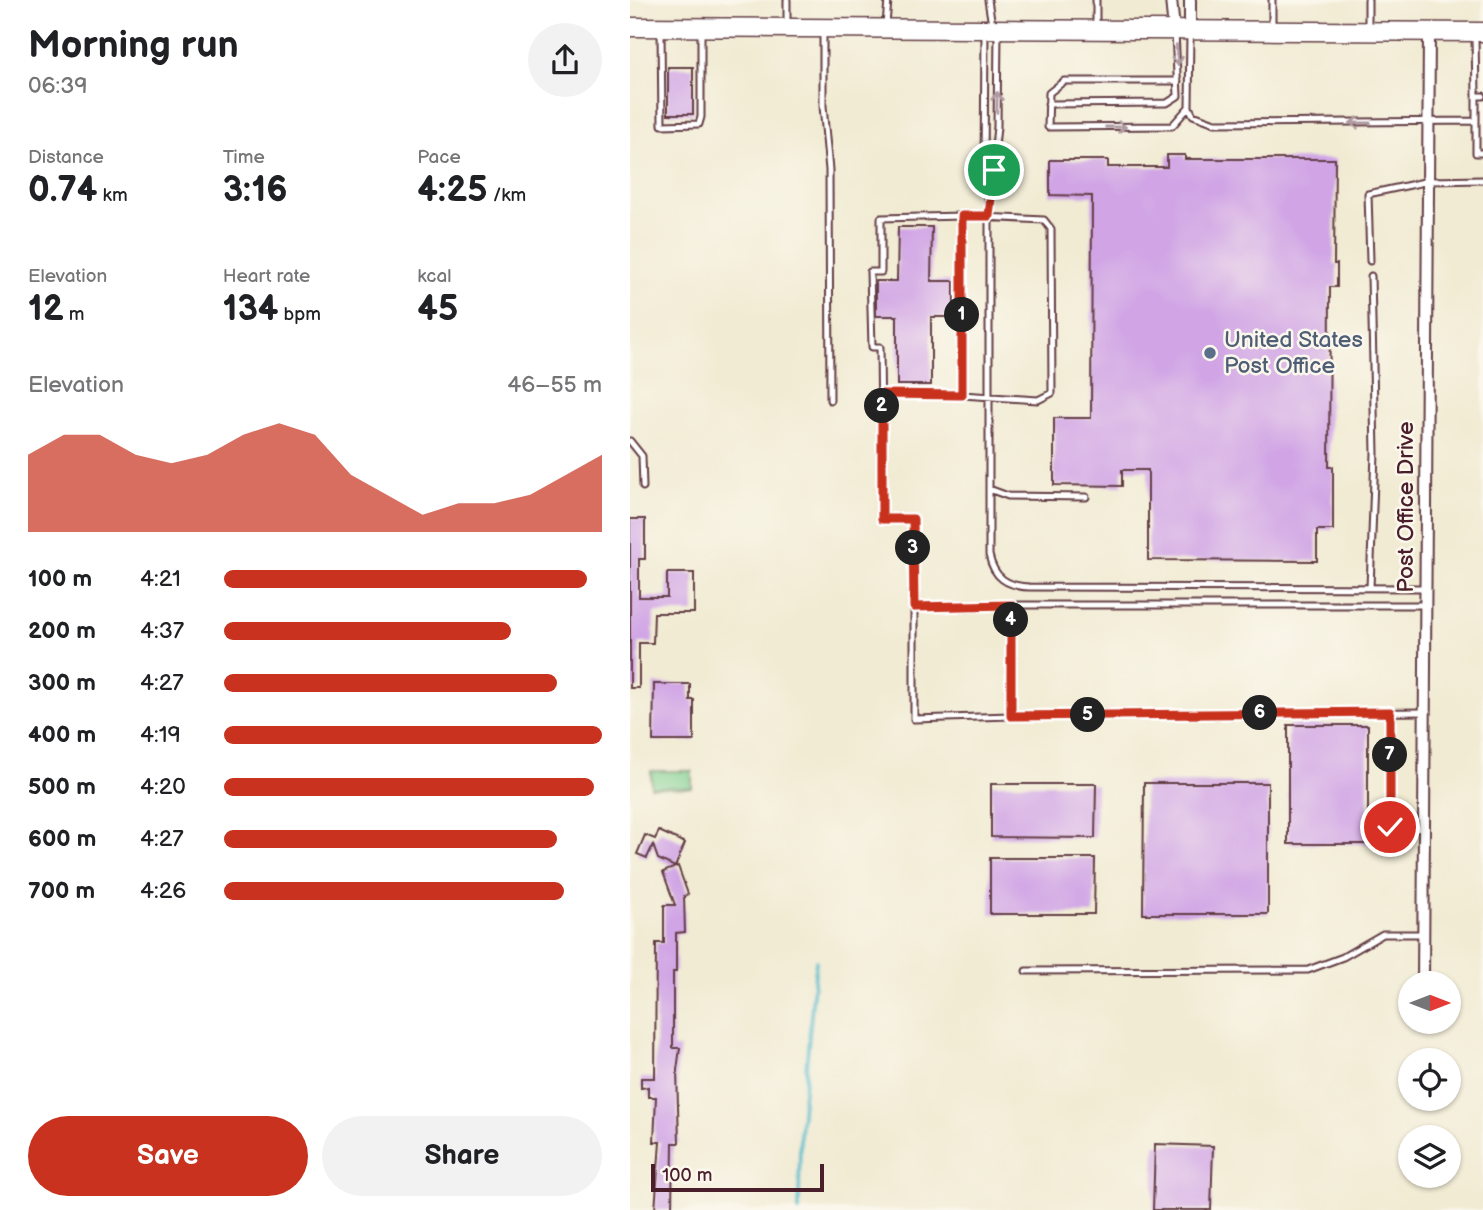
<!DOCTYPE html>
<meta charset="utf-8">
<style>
body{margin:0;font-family:"Balsamiq Sans",sans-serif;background:#f2f2f2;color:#202124;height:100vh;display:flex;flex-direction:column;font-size:26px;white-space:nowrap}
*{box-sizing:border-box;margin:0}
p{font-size:23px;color:#757577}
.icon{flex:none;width:38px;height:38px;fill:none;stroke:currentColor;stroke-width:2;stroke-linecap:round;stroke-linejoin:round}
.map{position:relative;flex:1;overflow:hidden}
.side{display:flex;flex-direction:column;background:#fff;width:630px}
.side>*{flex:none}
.needle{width:46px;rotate:90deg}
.tools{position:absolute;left:768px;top:971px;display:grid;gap:14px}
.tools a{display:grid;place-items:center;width:63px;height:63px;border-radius:50%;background:#fff;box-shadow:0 2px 5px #0004;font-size:35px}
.scale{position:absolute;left:21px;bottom:18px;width:173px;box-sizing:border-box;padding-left:7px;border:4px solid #4a1f2b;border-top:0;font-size:19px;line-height:24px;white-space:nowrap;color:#4a1f2b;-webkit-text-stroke:5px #fbf7ec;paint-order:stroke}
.pin{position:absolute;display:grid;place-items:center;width:60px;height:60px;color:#fff;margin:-30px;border:4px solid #fff;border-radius:50%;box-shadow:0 2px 7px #0007}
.km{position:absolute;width:35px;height:35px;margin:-18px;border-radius:50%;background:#222;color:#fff;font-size:19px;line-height:35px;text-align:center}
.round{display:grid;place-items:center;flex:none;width:74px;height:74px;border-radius:37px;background:#f2f2f2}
.headline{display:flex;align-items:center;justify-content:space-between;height:119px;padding:0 28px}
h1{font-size:38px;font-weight:700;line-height:52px}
.figures{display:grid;grid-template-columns:repeat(3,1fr);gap:10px;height:119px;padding:7px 28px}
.figures div{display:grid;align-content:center}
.figures b{font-size:35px;font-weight:700}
.figures small{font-size:19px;font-weight:400}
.figures p{font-size:19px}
.chart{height:196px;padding:14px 28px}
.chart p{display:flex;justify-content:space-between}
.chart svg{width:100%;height:126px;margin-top:7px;fill:#c8321e;opacity:.7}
.primary-button{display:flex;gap:14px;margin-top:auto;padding:14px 28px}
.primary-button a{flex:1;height:80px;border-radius:42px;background:#c8321e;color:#fff;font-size:28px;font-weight:700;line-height:80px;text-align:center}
.primary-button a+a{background:#f2f2f2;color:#202124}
ul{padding:0 28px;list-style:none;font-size:23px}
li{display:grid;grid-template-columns:112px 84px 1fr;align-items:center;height:52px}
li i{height:18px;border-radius:9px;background:#c8321e}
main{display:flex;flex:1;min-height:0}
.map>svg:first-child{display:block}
.green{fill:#80cf8f;stroke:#65775d;stroke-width:2}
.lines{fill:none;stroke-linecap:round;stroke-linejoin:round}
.stream{stroke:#4fb9cc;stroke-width:3.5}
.building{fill:#d0a4e5}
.lane-casing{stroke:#633e44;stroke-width:9}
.street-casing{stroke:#633e44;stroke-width:14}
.primary-casing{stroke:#633e44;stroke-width:21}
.lane{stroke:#fff;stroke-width:5}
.street{stroke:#fff;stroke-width:10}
.primary{stroke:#fff;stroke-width:18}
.oneway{stroke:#ae9aa0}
.route-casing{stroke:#fff;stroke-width:14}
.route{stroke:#c8321e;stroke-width:9}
.service-dot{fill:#5c6f8a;stroke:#fbf7ec;stroke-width:2.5}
.labels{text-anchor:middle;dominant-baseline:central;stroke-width:5;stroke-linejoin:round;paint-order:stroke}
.service-label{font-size:23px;fill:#4e5e75;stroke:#fbf7ec;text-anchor:start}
.street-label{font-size:23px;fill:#4a1f2b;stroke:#fbf7ec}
</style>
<main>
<section class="side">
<div class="headline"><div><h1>Morning run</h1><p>06:39</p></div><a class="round"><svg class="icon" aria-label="share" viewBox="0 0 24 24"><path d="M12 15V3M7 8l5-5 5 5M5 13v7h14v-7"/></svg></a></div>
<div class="figures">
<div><p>Distance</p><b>0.74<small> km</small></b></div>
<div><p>Time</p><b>3:16</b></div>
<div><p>Pace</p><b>4:25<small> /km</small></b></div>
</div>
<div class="figures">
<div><p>Elevation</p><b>12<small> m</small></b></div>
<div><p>Heart rate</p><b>134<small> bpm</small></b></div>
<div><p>kcal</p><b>45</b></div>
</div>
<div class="chart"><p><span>Elevation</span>46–55 m</p>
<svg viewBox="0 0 160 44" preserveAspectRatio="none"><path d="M0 44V17L10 10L20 10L30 17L40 20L50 17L60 10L70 6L80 10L90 24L100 31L110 38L120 34L130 34L140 31L150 24L160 17V44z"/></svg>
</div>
<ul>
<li><b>100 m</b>4:21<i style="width:96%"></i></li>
<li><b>200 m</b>4:37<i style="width:76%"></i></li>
<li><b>300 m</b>4:27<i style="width:88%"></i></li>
<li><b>400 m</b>4:19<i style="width:100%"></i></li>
<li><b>500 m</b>4:20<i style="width:98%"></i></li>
<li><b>600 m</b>4:27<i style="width:88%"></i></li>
<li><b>700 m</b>4:26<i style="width:90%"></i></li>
</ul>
<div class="primary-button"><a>Save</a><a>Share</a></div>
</section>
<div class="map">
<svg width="853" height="1210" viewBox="0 0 853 1210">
<rect width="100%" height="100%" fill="#fbf7ec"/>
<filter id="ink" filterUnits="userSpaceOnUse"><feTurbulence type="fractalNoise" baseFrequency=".0143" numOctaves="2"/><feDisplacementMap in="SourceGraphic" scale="14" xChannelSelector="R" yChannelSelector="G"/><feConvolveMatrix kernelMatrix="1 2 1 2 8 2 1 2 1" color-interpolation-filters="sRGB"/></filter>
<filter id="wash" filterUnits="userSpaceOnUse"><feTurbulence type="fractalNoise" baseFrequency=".00686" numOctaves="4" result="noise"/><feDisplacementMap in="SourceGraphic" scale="28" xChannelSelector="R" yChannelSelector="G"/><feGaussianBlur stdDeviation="1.57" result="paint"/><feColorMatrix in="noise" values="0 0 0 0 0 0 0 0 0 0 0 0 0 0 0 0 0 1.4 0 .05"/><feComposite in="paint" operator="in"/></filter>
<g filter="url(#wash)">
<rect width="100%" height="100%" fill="#f1ebd3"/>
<!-- green -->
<path class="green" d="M 21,771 L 62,771 L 62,788 L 21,787 Z"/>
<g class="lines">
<!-- stream -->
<path class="stream" d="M 169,1210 L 170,1134 L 186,961"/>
</g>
<g id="blocks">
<!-- building -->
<path class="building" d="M 38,67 L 63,67 L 63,114 L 38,114 Z
M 537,155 L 555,155 L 555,159 L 705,159 L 704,264 L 707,264 L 707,287 L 700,287 L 699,467 L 703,467 L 703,530 L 687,530 L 687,561 L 518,560 L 518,470 L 492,470 L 492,486 L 424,485 L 424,418 L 461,418 L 462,196 L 420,195 L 420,160 L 478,160 L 478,167 L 537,167 Z
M 268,227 L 302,227 L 301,281 L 324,281 L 324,317 L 301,317 L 301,385 L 267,385 L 267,316 L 246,316 L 246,281 L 267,281 Z
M 0,519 L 15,519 L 15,559 L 9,559 L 9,597 L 37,597 L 37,573 L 64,573 L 64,613 L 24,613 L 23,643 L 9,643 L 9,688 L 0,688 Z
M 24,684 L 60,684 L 60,700 L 64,700 L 64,741 L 23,741 Z
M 658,725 L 738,725 L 738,844 L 658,844 Z
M 514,783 L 638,783 L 638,914 L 513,914 Z
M 361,784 L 466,784 L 465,838 L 361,837 Z
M 29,831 L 55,843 L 45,867 L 28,859 L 23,845 L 17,858 L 7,854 L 15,835 L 25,839 Z
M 360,858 L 465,858 L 464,914 L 360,914 Z
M 48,866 L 58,894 L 54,896 L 55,932 L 46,933 L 46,972 L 43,972 L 43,1048 L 50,1048 L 47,1070 L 49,1143 L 43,1143 L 42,1210 L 25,1210 L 30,1142 L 24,1142 L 26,1097 L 18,1097 L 18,1087 L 11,1088 L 11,1078 L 25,1078 L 26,943 L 34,943 L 34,905 L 45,905 L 33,872 Z
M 525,1144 L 583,1146 L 581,1210 L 523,1210 Z"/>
</g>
</g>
<g filter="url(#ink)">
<use href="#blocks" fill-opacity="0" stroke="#633e44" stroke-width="2"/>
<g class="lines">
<defs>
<path id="lane" d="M 358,0 L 362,25
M 642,0 L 642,28
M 157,25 L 157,0
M 256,25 L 258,0
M 466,25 L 466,0
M 738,27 L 738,0
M 31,31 L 32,125 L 69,124 L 71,117 L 71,31
M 193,31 L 193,106 L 199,170 L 200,400
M 355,31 L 354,170 L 358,199
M 368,31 L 367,127 L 359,205 L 359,555 C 364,578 377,586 399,587 L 794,588
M 845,36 L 846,96 L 853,96
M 548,81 L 434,81 L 419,93 L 418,127 L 542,126 L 559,107 L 560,33
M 418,104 L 537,103 L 548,96 L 545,32
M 559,107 L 563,115 L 585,123 L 846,121 L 846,96
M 846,121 L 846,153 L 853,153
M 332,216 L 414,220 L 421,229 L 422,393 L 408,400 L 332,395
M 740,261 L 738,194 L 799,181 L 853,180
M 252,394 L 332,395 L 332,216 L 251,218 L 251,272 L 240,272 L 242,347 L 250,347 L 252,519 L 283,518 L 284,607 L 381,605
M 0,441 L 12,456 L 13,487
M 359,489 L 378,496 L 456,497
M 740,588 L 745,453 L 741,276
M 284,607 L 284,719 L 381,716
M 760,712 L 760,827 L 795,829
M 796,712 L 381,716 L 381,605 L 797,605
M 396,971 L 678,970 L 713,957 L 753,934 L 795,934"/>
<path id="street" d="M 541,0 L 544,29
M 560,0 L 560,29
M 793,984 L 799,31"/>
<path id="primary" d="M 0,27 L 853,32"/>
</defs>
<!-- lane casing -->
<use href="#lane" class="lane-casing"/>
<!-- street casing -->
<use href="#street" class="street-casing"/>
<!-- primary casing -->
<use href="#primary" class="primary-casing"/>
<!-- lane -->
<use href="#lane" class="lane"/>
<!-- street -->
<use href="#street" class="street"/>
<!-- primary -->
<use href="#primary" class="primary"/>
</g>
<!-- one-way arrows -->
<defs><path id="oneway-shaft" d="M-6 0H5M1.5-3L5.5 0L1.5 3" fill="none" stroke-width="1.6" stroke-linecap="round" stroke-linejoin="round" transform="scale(1.75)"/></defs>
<g class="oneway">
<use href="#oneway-shaft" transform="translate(547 55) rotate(86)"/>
<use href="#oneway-shaft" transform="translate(367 102) rotate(-89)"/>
<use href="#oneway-shaft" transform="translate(730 123) rotate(-180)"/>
<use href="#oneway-shaft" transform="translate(486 127)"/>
</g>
</g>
<g class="lines" filter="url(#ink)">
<defs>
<path id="route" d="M 364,170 L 359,216 L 332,216 L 332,395 L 252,394 L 252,519 L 283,519 L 284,607 L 381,605 L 381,716 L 760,712 L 760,827"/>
</defs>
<!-- route casing -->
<use href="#route" class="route-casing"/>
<!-- route -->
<use href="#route" class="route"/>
</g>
<!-- markers -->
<circle class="service-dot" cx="580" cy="353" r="7"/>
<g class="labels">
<!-- service labels -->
<g class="service-label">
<text x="594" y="340">United States<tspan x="594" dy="26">Post Office</tspan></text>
</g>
<!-- street labels -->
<g class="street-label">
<text transform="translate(776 507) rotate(-90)">Post Office Drive</text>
</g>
</g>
</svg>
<div class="tools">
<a><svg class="needle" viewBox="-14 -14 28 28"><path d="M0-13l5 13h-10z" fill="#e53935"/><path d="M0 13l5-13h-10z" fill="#757577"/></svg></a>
<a><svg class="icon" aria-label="locate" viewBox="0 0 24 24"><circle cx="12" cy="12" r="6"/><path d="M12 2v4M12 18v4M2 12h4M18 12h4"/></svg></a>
<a><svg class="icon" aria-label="layers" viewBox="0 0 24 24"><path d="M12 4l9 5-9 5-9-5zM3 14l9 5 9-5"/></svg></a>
</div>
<div class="scale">100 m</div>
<div class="pin" style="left:364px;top:170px;background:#1e9e55"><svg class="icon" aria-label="arrive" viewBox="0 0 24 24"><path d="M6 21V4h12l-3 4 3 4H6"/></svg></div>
<div class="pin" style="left:760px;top:827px;background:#d93025"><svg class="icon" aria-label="check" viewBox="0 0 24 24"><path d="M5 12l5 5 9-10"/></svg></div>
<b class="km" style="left:332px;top:315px">1</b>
<b class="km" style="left:252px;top:406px">2</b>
<b class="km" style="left:283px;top:548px">3</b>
<b class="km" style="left:381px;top:620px">4</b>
<b class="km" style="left:458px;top:715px">5</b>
<b class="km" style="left:630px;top:713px">6</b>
<b class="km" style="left:760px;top:755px">7</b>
</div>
</main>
